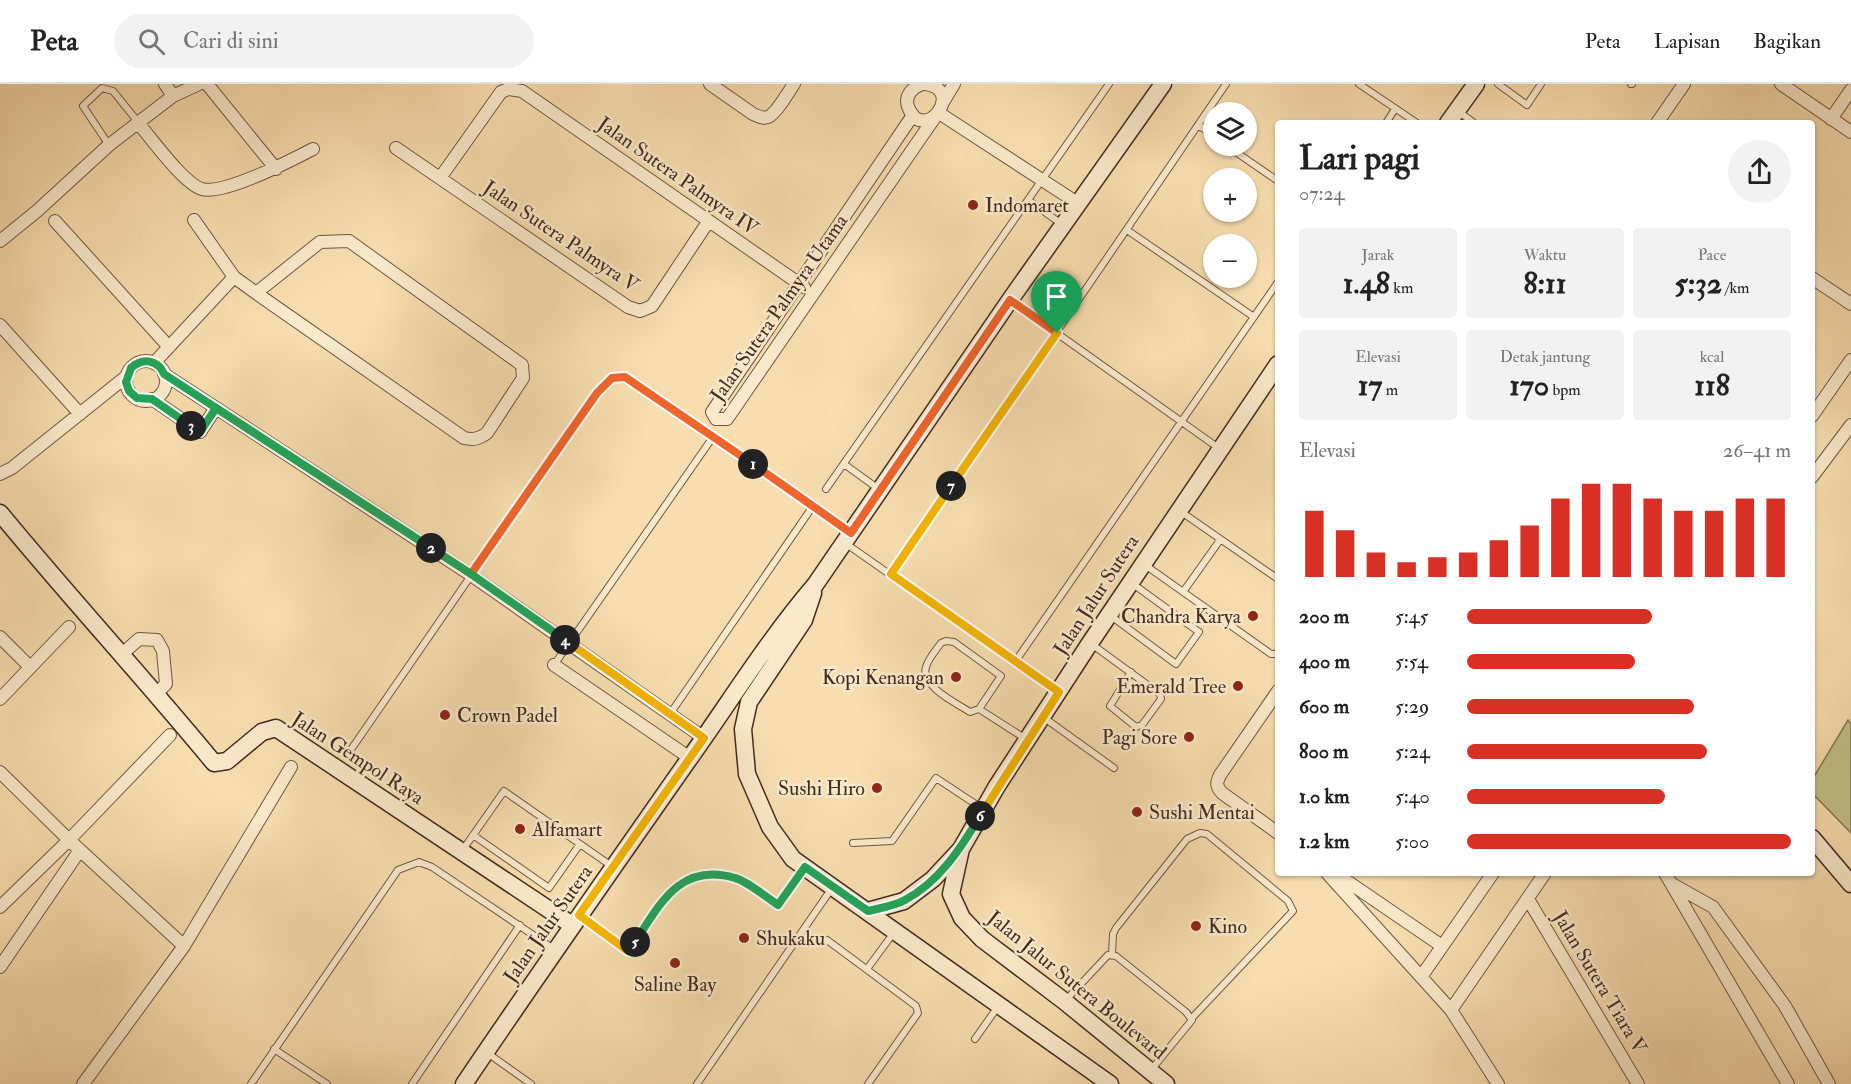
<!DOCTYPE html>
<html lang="id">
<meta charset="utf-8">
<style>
body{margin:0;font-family:"IM FELL Double Pica",serif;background:#f2f2f2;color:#222;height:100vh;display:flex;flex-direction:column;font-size:22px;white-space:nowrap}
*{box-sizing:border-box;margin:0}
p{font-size:20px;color:#767676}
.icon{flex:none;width:33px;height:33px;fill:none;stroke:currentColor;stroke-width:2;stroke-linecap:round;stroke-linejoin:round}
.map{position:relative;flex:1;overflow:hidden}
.drawer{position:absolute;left:1275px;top:36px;width:540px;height:756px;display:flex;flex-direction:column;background:#fff;border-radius:6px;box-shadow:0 2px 4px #0004}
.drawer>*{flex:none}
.buttons{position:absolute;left:1203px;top:18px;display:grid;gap:12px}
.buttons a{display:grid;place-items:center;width:54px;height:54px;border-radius:50%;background:#fff;box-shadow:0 2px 4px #0004;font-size:30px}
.pin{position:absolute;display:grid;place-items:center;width:51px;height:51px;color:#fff;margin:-62px -26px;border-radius:50% 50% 50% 0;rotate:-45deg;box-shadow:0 0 6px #0007}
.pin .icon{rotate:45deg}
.km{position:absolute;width:30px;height:30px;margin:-15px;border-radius:50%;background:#222;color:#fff;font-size:16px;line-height:30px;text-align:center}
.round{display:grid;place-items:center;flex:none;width:63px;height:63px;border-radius:32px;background:#f2f2f2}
.summary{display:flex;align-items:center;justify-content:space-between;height:102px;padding:0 24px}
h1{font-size:33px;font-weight:800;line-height:45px}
.figures{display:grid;grid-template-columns:repeat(3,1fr);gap:9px;height:102px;padding:6px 24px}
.figures div{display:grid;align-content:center;border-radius:6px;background:#f2f2f2;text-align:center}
.figures b{font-size:30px;font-weight:800}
.figures small{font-size:16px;font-weight:400}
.figures p{font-size:16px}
.chart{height:168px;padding:12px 24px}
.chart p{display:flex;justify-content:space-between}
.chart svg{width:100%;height:108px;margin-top:6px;stroke:#d93025;stroke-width:6}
ul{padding:0 24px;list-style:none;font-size:20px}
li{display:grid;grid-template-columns:96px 72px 1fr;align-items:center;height:45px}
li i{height:15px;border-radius:8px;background:#d93025}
header{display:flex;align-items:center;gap:36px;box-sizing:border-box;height:84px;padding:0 30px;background:#fff;border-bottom:2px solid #e0e0e0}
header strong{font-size:28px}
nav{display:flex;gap:33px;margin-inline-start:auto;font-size:21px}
.search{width:420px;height:54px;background:#f2f2f2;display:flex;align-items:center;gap:15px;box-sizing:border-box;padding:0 21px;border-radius:33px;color:#767676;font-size:22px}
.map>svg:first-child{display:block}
.green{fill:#c1c087;stroke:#827553;stroke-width:1.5}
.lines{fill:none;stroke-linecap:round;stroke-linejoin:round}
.lane-casing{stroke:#715743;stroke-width:8}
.street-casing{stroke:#715743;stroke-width:14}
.secondary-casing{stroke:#442a1f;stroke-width:19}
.lane{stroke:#fae9cb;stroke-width:6}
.street{stroke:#fae9cb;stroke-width:12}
.secondary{stroke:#fae9cb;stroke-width:16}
.split-1-casing{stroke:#fff;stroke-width:12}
.split-2-casing{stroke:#fff;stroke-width:12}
.split-3-casing{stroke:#fff;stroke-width:12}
.split-4-casing{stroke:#fff;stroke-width:12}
.split-5-casing{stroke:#fff;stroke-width:12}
.split-6-casing{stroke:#fff;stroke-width:12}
.split-7-casing{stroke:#fff;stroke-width:12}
.split-8-casing{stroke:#fff;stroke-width:12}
.split-1{stroke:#f0652b;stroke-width:8}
.split-2{stroke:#f0652b;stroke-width:8}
.split-3{stroke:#22a559;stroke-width:8}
.split-4{stroke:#22a559;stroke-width:8}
.split-5{stroke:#f5b400;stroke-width:8}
.split-6{stroke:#22a559;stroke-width:8}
.split-7{stroke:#f5b400;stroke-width:8}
.split-8{stroke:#f5b400;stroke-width:8}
.poi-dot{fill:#8f2418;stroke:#fae9cb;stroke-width:2}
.labels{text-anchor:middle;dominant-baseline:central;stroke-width:5;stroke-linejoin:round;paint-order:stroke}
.street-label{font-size:20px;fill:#442a1f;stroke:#fae9cb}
.poi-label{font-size:20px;fill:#442a1f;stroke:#fae9cb;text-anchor:start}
</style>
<header>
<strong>Peta</strong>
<div class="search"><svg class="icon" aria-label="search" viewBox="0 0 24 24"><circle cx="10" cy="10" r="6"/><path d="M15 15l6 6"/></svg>Cari di sini</div>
<nav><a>Peta</a><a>Lapisan</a><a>Bagikan</a></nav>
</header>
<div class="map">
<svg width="1851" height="1000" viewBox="0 0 1851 1000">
<rect width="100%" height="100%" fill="#f7ddaf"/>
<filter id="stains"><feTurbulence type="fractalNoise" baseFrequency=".00333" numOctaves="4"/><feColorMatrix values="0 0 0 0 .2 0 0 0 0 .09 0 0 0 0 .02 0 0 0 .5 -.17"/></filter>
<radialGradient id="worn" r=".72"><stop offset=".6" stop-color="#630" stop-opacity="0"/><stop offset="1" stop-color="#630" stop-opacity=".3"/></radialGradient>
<!-- green -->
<path class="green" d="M 1848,636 L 1851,640 L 1851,749 L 1812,709 L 1812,696 Z"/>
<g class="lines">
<defs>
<path id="lane" d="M 1359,0 L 1417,39
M 1498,0 L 1527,21 L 1541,0
M 1631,0 L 1632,0
M 1458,27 L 1474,39
M 1386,39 L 1395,25
M 1198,41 L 1214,52
M 109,61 L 83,22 L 102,4 L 113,7 L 138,38
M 1227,62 L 1278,97
M 1028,116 L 1063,141
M 1127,146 L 1254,233
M 1010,216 L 1220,365
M 844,380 L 880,406
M 826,405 L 1109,0
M 1180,427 L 1278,495
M 845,459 L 1058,608
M 1145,481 L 1271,570 L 1278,570
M 891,490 L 1226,0
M 1183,508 L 1220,456
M 1111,532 L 1176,580 L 1199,548 L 1133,500
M 946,557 L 954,558 L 1001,592 L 979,625 L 970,628 C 956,619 920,602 926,583 C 928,575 936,566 941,559 Z
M 1090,559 L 1160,610 L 1161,615 L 1142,641 L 1136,643 L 1110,622 L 1131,588
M 1015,578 L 1278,198
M 554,581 L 713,353
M 979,625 L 1026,655
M 670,630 L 813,422
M 1043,633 L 1114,684
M 350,667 L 597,309 L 612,294 L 625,293 L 851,448
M 473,751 L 549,804 L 580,760
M 853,759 L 892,757 L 936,694 L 983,725
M 462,767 L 504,707 L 613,783
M 580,831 L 628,867 C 655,827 676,779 734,794 C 747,797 766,813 778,821 L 804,784
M 827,856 L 916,922 L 918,929 L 868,1000
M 1112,870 L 1113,850 L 1116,844 L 1187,755 L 1200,749 L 1207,750 L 1288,817 L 1293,827 L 1191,935
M 867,885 L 895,847
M 1065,917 L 1108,871 L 1116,872 L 1186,928 L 1192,936 L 1151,986
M 975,955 L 999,921
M 274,965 L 327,1000
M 486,968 L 531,1000
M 251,1000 L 398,786 L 419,778 L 432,783 L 554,865
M 412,1000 L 520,841
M 697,1000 L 832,804"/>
<path id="street" d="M 165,0 L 173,12
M 207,0 L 276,85
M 710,0 L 753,30 C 758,32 763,35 768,33 C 776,30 789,7 794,0
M 923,0 C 912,3 903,13 909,25 C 925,60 966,5 925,0
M 1781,0 L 1851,48
M 943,18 L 954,0
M 939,29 L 1079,120
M 913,31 L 712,328 L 716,335 L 727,335 L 935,33
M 1831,35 L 1851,6
M 138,39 C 152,55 184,100 202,105 C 224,111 292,76 313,65
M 1657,39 L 1684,0
M 396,64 L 628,223 L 640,227 L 652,222 L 708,138
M 440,94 L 501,8 L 508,5 L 522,7 L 804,203
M 194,136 L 234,193 L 256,209 L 464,354 C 473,356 479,355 487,349 L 523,294 L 522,281 L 349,157 L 320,158 L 256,209
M 55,137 L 169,263
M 0,157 L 37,127 L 109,61 L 173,12 L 199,0
M 1812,194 L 1851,220
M 0,241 L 80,330
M126 297a20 20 0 1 1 40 0a20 20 0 1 1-40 0Z
M 154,279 L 234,193
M 164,290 L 471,491 L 704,654
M 152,315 L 200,348 L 216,324
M 1812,332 L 1851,276
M 0,390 L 12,384 L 127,292
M 1812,393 L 1851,341
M 0,553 L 30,583
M 122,570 L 139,555 L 157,556 L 163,567 L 166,600 L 156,610
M 554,581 L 690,674
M 1278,607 L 1220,691 C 1216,699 1216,702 1222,709 L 1278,749
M 0,615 L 69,543
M 0,688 L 69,756 L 170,651
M 1327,789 L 1451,926 L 1498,1000
M 1335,789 L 1442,862
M 1665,789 L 1788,1000
M 1672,800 L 1713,823 L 1785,922 L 1829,1000
M 1528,815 L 1638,1000
M 0,823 L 69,756 L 184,862
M 0,883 L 80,766
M 1421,893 L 1493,789
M 1451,926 L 1545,789
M 83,1000 L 184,862 L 291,683"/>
<path id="secondary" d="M 1448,39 L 1476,0
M 0,429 C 70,514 144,594 214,679 L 227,677 L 262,648 L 276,644 L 572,841
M 813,509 L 804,536 L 749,618 L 743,645 L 747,690 L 770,743 L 793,775 L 1110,1000
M 1812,754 L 1851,800
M 961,765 L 951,810 L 962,834 L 982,855 L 1064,917 L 1166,1000
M 868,827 L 904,817 L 933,795 L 961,765 L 997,702 L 1090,559 L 1278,280
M 464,1000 C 537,892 612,785 687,678 C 729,619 768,556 815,501 L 1010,216 L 1163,0"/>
</defs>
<!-- lane casing -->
<use href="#lane" class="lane-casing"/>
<!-- street casing -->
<use href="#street" class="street-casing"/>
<!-- secondary casing -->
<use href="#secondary" class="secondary-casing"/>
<!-- lane -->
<use href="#lane" class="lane"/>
<!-- street -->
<use href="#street" class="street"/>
<!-- secondary -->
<use href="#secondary" class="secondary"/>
</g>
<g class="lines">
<defs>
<path id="split-1" d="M 753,380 L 851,449 L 1010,216 L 1057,249"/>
<path id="split-2" d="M 431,464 L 471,490 L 597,309 L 612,294 L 625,293 L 753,380"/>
<path id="split-3" d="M 191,342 L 152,315 L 137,314 L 129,307 L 126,298 L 131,284 C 143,273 158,276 164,290 L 431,464"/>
<path id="split-4" d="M 191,342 L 200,348 L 216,324 L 471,490 L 565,556"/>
<path id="split-5" d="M 565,556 L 704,654 L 579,831 L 628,867 L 635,858"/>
<path id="split-6" d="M 635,858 C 660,820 680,778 735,794 C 747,797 766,813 778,821 L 805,783 L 868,827 C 880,824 894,822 905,816 C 939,798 961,764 980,732"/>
<path id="split-7" d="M 951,402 L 891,490 L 1059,608 L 980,732"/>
<path id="split-8" d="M 951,402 L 1057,249"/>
</defs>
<!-- split-1 casing -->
<use href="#split-1" class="split-1-casing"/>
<!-- split-2 casing -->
<use href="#split-2" class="split-2-casing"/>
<!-- split-3 casing -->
<use href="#split-3" class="split-3-casing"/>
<!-- split-4 casing -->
<use href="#split-4" class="split-4-casing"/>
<!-- split-5 casing -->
<use href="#split-5" class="split-5-casing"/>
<!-- split-6 casing -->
<use href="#split-6" class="split-6-casing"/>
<!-- split-7 casing -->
<use href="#split-7" class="split-7-casing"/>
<!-- split-8 casing -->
<use href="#split-8" class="split-8-casing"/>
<!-- split-1 -->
<use href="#split-1" class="split-1"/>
<!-- split-2 -->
<use href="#split-2" class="split-2"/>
<!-- split-3 -->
<use href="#split-3" class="split-3"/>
<!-- split-4 -->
<use href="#split-4" class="split-4"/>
<!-- split-5 -->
<use href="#split-5" class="split-5"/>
<!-- split-6 -->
<use href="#split-6" class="split-6"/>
<!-- split-7 -->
<use href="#split-7" class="split-7"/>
<!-- split-8 -->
<use href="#split-8" class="split-8"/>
</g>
<!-- markers -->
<g class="poi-dot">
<circle cx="973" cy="121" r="6"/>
<circle cx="1253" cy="532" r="6"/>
<circle cx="956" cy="593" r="6"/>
<circle cx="1238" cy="602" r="6"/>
<circle cx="445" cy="631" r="6"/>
<circle cx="1189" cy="653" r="6"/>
<circle cx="877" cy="704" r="6"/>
<circle cx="1137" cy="728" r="6"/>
<circle cx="520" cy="745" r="6"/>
<circle cx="1196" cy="842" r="6"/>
<circle cx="744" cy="854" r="6"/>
<circle cx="675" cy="879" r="6"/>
</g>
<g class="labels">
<!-- street labels -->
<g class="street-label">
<text transform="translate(678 92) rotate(35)">Jalan Sutera Palmyra IV</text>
<text transform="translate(561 152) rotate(34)">Jalan Sutera Palmyra V</text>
<text transform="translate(779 224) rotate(-55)">Jalan Sutera Palmyra Utama</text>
<text transform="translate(1096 511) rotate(-57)">Jalan Jalur Sutera</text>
<text transform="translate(358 674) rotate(33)">Jalan Gempol Raya</text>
<text transform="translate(548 840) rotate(-55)">Jalan Jalur Sutera</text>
<text transform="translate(1600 898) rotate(59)">Jalan Sutera Tiara V</text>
<text transform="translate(1077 901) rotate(39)">Jalan Jalur Sutera Boulevard</text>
</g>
<!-- poi labels -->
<g class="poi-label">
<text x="985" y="121">Indomaret</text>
<text x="1241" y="532" text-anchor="end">Chandra Karya</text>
<text x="944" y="593" text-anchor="end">Kopi Kenangan</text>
<text x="1226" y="602" text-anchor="end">Emerald Tree</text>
<text x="457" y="631">Crown Padel</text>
<text x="1177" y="653" text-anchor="end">Pagi Sore</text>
<text x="865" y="704" text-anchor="end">Sushi Hiro</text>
<text x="1149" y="728">Sushi Mentai</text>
<text x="532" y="745">Alfamart</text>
<text x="1208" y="842">Kino</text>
<text x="756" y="854">Shukaku</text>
<text x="675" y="900" text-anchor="middle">Saline Bay</text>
</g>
</g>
<rect width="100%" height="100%" filter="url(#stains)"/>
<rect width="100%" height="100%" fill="url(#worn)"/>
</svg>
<div class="buttons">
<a><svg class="icon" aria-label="layers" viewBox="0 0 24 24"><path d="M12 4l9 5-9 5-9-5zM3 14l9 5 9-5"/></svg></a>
<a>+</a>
<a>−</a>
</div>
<div class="pin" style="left:1057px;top:249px;background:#1e9e55"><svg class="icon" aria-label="arrive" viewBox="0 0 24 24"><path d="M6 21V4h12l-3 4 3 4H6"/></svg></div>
<b class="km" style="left:753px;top:380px">1</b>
<b class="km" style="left:431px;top:464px">2</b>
<b class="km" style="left:191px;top:342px">3</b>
<b class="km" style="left:565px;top:556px">4</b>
<b class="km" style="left:635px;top:858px">5</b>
<b class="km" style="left:980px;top:732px">6</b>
<b class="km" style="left:951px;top:402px">7</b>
<section class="drawer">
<div class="summary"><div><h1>Lari pagi</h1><p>07:24</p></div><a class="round"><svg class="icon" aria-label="share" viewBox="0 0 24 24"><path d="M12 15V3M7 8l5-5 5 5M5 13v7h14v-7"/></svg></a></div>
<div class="figures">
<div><p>Jarak</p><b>1.48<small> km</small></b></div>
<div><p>Waktu</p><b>8:11</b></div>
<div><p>Pace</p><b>5:32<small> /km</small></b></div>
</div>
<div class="figures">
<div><p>Elevasi</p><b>17<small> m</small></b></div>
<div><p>Detak jantung</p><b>170<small> bpm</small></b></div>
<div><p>kcal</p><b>118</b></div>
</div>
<div class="chart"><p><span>Elevasi</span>26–41 m</p>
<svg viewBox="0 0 160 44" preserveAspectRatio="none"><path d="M5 44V17M15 44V25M25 44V34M35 44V38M45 44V36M55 44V34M65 44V29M75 44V23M85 44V12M95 44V6M105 44V6M115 44V12M125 44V17M135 44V17M145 44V12M155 44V12"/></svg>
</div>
<ul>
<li><b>200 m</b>5:45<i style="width:57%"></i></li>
<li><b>400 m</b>5:54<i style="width:52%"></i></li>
<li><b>600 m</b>5:29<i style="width:70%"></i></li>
<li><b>800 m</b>5:24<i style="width:74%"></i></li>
<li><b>1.0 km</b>5:40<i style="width:61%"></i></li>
<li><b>1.2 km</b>5:00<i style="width:100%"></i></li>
</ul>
</section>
</div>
